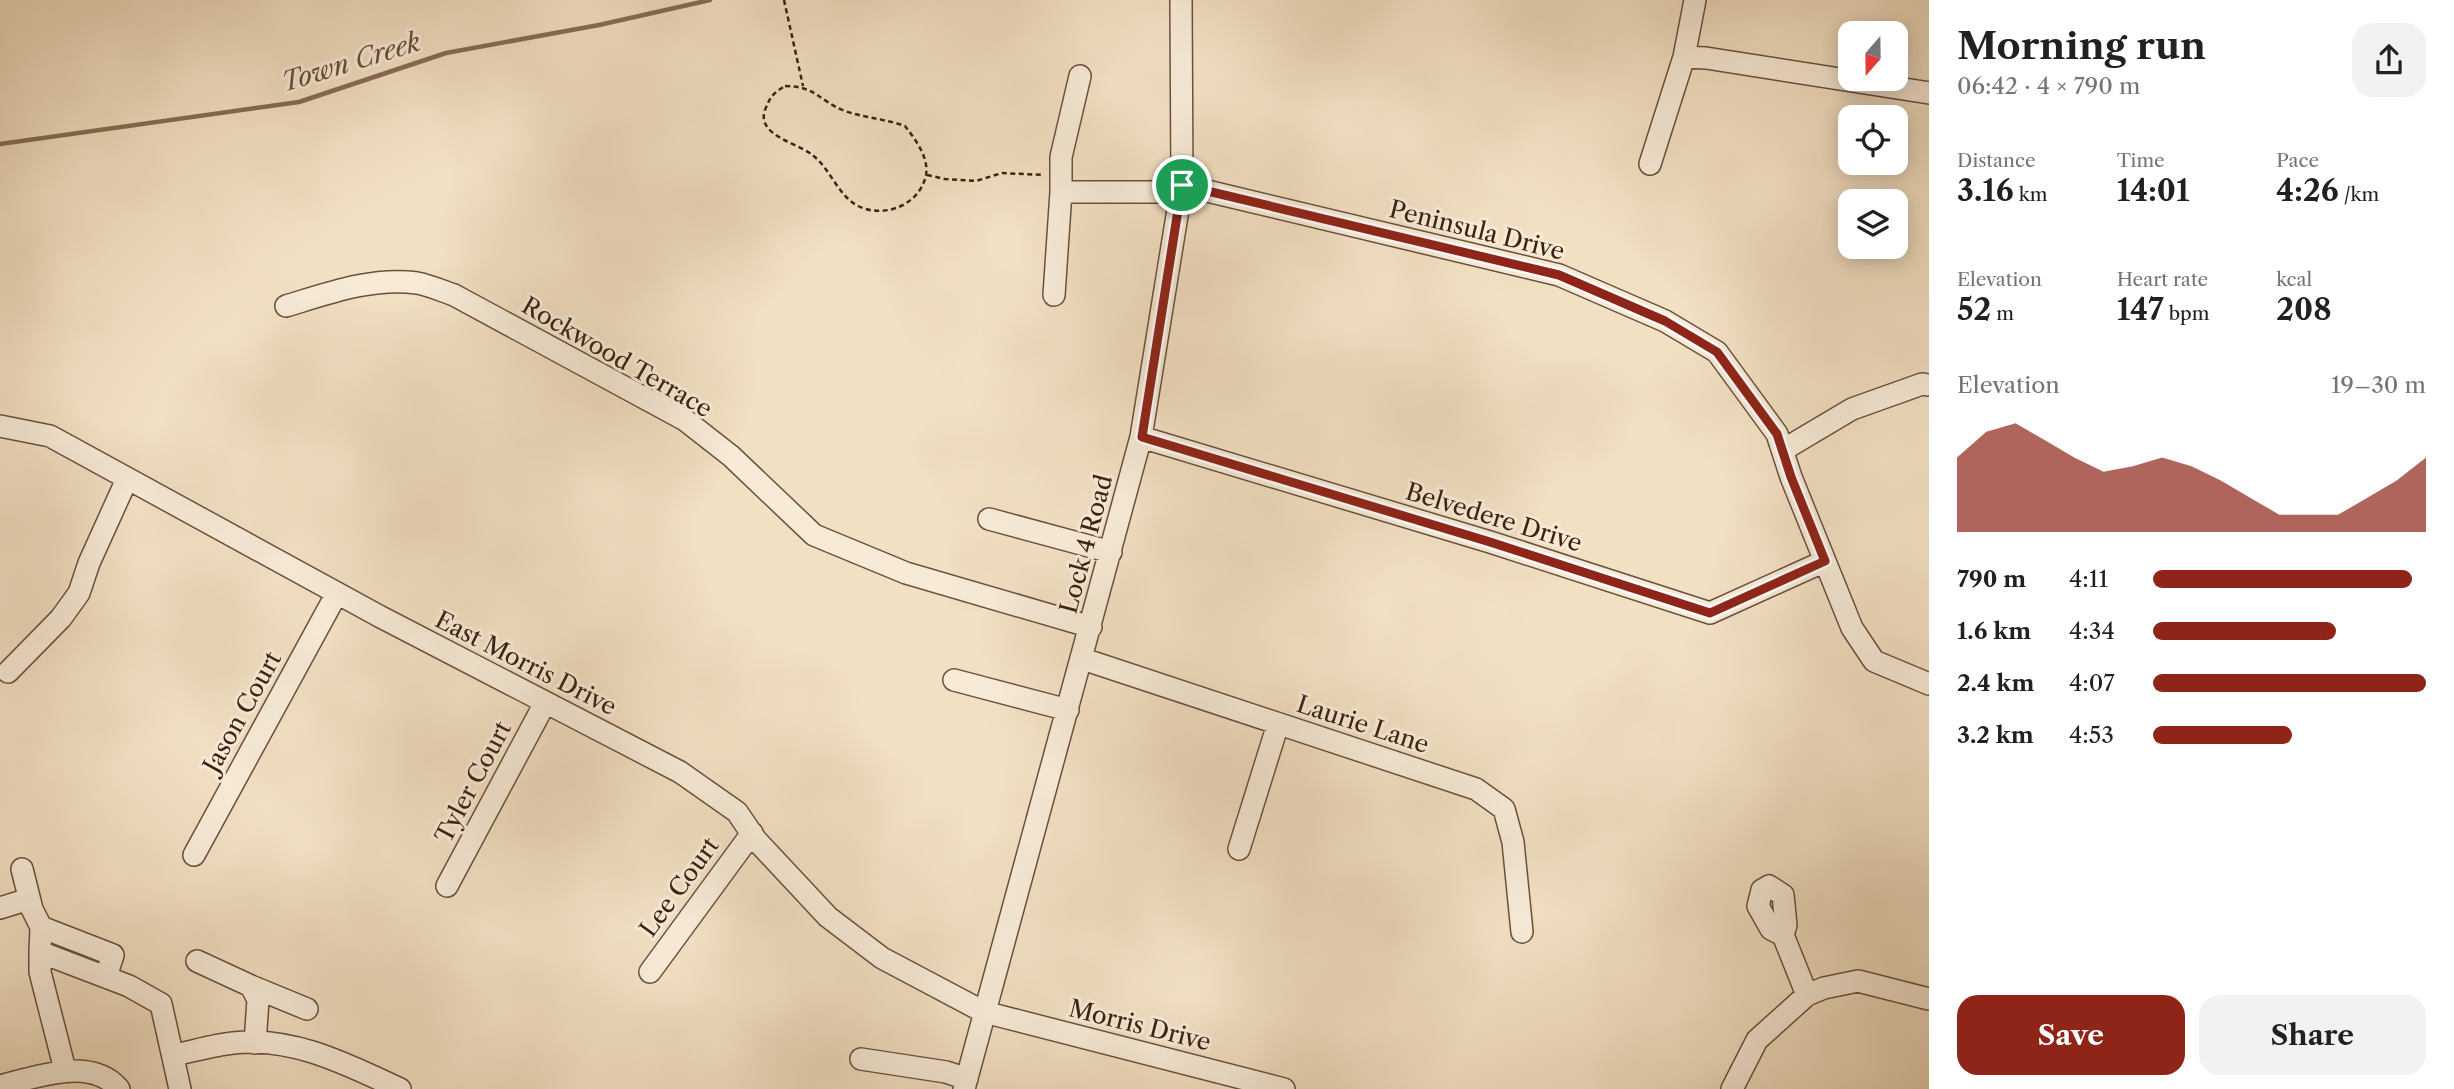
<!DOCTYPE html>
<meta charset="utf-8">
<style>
body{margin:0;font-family:"Libre Caslon Text",serif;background:#f2f2f2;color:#202124;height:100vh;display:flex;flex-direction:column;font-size:26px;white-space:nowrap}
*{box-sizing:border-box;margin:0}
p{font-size:23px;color:#757577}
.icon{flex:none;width:38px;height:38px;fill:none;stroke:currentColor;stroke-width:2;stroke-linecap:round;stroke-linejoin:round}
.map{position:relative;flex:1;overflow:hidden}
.sheet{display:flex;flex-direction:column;background:#fff;width:525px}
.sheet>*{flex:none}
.needle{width:46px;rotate:200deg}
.fabs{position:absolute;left:1838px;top:21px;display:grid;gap:14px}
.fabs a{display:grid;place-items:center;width:70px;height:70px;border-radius:14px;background:#fff;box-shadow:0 4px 18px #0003;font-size:35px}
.pin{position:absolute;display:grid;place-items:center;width:60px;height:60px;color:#fff;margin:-30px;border:4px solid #fff;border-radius:50%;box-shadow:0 2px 7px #0007}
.round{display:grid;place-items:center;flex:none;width:74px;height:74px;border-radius:21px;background:#f2f2f2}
.summary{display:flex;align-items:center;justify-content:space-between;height:119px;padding:0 28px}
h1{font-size:38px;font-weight:700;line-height:52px}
.figures{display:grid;grid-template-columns:repeat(3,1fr);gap:10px;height:119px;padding:7px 28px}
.figures div{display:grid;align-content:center}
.figures b{font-size:30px;font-weight:700}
.figures small{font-size:19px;font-weight:400}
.figures p{font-size:19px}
.chart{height:196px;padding:14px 28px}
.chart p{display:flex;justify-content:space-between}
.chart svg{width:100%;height:126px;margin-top:7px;fill:#8f2418;opacity:.7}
.button{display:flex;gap:14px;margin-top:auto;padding:14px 28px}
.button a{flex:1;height:80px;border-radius:21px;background:#8f2418;color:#fff;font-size:28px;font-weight:700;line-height:80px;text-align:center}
.button a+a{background:#f2f2f2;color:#202124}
ul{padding:0 28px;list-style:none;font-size:23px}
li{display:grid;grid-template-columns:112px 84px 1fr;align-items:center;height:52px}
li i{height:18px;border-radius:9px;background:#8f2418}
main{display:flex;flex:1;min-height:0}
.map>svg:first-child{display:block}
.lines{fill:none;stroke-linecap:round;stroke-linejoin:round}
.stream{stroke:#846d57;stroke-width:4.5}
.minor-casing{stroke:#6a513d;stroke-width:24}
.path{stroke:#3c2110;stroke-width:2.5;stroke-dasharray:5 3.5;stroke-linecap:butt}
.minor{stroke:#f7ebd8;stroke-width:21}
.route-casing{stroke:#fff;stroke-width:14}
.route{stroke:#8f2418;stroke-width:9}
.labels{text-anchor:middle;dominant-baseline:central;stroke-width:6;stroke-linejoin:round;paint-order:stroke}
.street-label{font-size:24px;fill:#3c2110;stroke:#f7ebd8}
.water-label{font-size:26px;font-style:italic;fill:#664d39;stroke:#f7ebd8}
</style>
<main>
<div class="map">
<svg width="1929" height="1089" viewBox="0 0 1929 1089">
<rect width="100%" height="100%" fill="#f2e0c3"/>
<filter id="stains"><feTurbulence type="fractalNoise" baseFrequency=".00286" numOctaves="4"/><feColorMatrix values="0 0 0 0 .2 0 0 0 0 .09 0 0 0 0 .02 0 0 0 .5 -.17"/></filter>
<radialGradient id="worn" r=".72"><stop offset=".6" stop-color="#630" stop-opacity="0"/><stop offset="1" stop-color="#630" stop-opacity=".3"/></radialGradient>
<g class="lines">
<!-- stream -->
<path class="stream" d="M 0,144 L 299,102 L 446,53 L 599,25 L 710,0"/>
<defs>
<path id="minor" d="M 1684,57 L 1706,58 L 1929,93
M 1650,164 L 1684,57 L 1695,0
M 1182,185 L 1559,275 L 1665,321 L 1717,352 L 1777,434 L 1791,477 L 1852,628 L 1874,661 L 1929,684
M 1061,192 L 1181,192
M 1054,295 L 1061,192 L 1061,157 L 1080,76
M 286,306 C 329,293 372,277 417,283 C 429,285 442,291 454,295 L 685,420 L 731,456 L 814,535 L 906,573 L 1091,627
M 0,426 L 50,436 L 379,616 L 680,772 L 737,812 L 756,840 L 828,917 L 882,958 L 984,1012 L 1284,1089
M 1141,437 L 1490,542 L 1710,613 L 1825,561
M 1783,450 L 1852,409 L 1922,384 L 1929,385
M 989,519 L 1111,552
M 1083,659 L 1476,789 L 1504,809 L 1513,842 L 1522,932
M 8,672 L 61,618 L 79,593 L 89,563 L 127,479
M 954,680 L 1068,710
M 1239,849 L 1278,724
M 194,855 L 337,593
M 22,869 L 32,909 L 41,927
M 447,886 L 545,703
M 0,908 L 29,899
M 1783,935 L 1771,929 L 1758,906 L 1762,890 L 1769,886 L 1783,895 L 1786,925 L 1783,935 L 1807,995
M 40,952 L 40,972 L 65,1070
M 197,961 L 251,986 L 258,1000 L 255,1043
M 650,972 L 752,833
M 106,977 L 113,955 L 41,927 L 40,952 L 129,986 L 161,1004 L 180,1089
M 251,986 L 307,1009
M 174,1055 C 194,1051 214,1045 233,1043 C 293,1036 348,1065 400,1089
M 861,1059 L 946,1072 L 967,1079
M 0,1086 C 36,1077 91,1056 119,1089
M 964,1089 L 1141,437 L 1182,185 L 1181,0
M 1732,1089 L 1757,1040 L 1807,995 L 1824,988 L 1858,981 L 1929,999"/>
</defs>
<!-- minor casing -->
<use href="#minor" class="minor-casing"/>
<!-- path -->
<path class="path" d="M 784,0 L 803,86
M 785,86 C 816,86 819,101 845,111 C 865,118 886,119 905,126 C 915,139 929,157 926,175 C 920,205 884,219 858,206 C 837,195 830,167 811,154 C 797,143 756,135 765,110 C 770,97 773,93 785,86 Z
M 927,175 L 945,179 L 976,181 L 1002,173 L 1044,175"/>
<!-- minor -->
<use href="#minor" class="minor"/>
</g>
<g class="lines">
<defs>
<path id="route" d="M 1182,185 L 1559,275 L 1665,321 L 1717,352 L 1777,434 L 1791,477 L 1825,561 L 1710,613 L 1490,542 L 1142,437 Z"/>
</defs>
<!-- route casing -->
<use href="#route" class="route-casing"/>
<!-- route -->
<use href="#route" class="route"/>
</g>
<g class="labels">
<!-- street labels -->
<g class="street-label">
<text transform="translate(1477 230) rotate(14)">Peninsula Drive</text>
<text transform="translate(617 357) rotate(30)">Rockwood Terrace</text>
<text transform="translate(1494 517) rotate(17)">Belvedere Drive</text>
<text transform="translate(1086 544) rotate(-75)">Lock 4 Road</text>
<text transform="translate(526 663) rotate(27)">East Morris Drive</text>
<text transform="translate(242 712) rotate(-61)">Jason Court</text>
<text transform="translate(1363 724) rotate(18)">Laurie Lane</text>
<text transform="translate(473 782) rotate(-62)">Tyler Court</text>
<text transform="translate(679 887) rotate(-54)">Lee Court</text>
<text transform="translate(1140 1025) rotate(14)">Morris Drive</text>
</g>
<!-- water labels -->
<g class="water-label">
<text transform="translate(351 62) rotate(-17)">Town Creek</text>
</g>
</g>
<rect width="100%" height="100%" filter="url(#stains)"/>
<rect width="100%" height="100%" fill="url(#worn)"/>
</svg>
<div class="fabs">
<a><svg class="needle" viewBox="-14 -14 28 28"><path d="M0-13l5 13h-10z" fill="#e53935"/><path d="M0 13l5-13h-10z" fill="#757577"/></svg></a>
<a><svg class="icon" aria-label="locate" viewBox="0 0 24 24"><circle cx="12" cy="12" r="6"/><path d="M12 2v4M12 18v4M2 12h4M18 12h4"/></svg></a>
<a><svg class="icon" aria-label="layers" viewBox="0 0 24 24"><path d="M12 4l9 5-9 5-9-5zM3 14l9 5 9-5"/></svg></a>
</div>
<div class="pin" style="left:1182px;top:185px;background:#1e9e55"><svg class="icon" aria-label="arrive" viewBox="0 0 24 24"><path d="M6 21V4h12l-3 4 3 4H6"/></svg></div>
</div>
<section class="sheet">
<div class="summary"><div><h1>Morning run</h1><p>06:42 · 4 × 790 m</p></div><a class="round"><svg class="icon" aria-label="share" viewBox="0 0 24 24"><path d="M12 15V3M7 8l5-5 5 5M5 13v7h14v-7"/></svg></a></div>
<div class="figures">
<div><p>Distance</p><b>3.16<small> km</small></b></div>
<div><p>Time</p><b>14:01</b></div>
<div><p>Pace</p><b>4:26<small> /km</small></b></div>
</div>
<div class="figures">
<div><p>Elevation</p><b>52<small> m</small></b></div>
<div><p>Heart rate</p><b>147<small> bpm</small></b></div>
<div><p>kcal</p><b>208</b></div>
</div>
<div class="chart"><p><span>Elevation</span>19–30 m</p>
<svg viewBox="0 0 160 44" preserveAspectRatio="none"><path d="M0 44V18L10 9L20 6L30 12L40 18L50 23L60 21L70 18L80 21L90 26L100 32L110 38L120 38L130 38L140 32L150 26L160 18V44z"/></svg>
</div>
<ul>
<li><b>790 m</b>4:11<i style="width:95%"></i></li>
<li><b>1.6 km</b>4:34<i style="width:67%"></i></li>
<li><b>2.4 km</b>4:07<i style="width:100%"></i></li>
<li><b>3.2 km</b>4:53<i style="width:51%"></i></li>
</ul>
<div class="button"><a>Save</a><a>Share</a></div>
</section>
</main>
